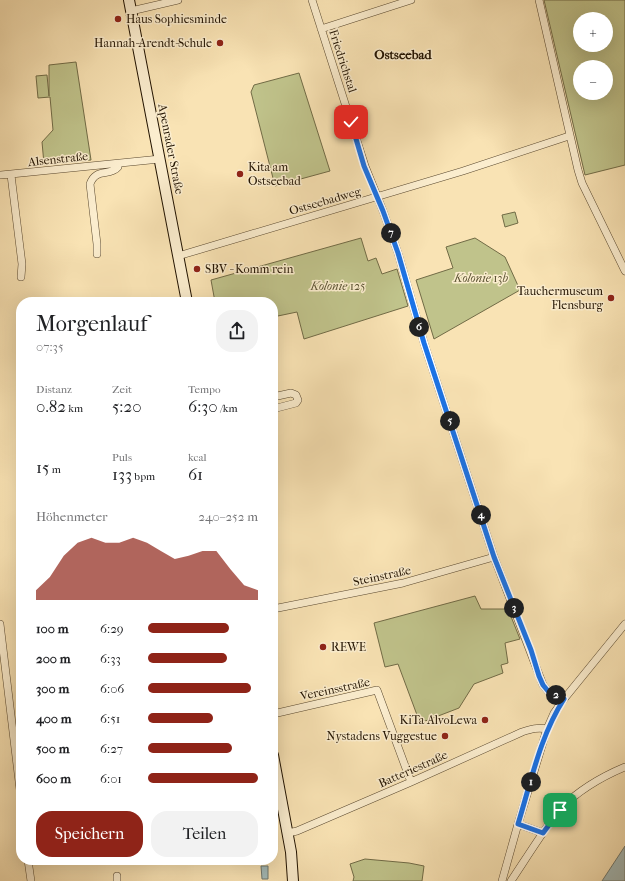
<!DOCTYPE html>
<html lang="de">
<meta charset="utf-8">
<style>
body{margin:0;font-family:"IM FELL French Canon",serif;background:#f2f2f2;color:#202124;height:100vh;display:flex;flex-direction:column;font-size:15px;white-space:nowrap}
*{box-sizing:border-box;margin:0}
p{font-size:13px;color:#757577}
.icon{flex:none;width:22px;height:22px;fill:none;stroke:currentColor;stroke-width:2;stroke-linecap:round;stroke-linejoin:round}
.map{position:relative;flex:1;overflow:hidden}
.side{position:absolute;left:16px;top:297px;width:262px;height:568px;display:flex;flex-direction:column;background:#fff;border-radius:16px;box-shadow:0 4px 16px #0002}
.side>*{flex:none}
.tools{position:absolute;left:573px;top:12px;display:grid;gap:8px}
.tools a{display:grid;place-items:center;width:40px;height:40px;border-radius:50%;background:#fff;box-shadow:0 4px 16px #0002;font-size:20px}
.pin{position:absolute;display:grid;place-items:center;width:34px;height:34px;color:#fff;margin:-17px;border-radius:8px;box-shadow:0 2px 6px #0006}
.km{position:absolute;width:20px;height:20px;margin:-10px;border-radius:50%;background:#222;color:#fff;font-size:11px;line-height:20px;text-align:center}
.round{display:grid;place-items:center;flex:none;width:42px;height:42px;border-radius:16px;background:#f2f2f2}
.headline{display:flex;align-items:center;justify-content:space-between;height:68px;padding:0 20px}
h1{font-size:22px;font-weight:600;line-height:30px}
.stats{display:grid;grid-template-columns:repeat(3,1fr);gap:6px;height:68px;padding:4px 20px}
.stats div{display:grid;align-content:center}
.stats b{font-size:17px;font-weight:600}
.stats small{font-size:11px;font-weight:400}
.stats p{font-size:11px}
.chart{height:112px;padding:8px 20px}
.chart p{display:flex;justify-content:space-between}
.chart svg{width:100%;height:72px;margin-top:4px;fill:#8f2418;opacity:.7}
.button{display:flex;gap:8px;margin-top:auto;padding:8px 20px}
.button a{flex:1;height:46px;border-radius:16px;background:#8f2418;color:#fff;font-size:16px;font-weight:600;line-height:46px;text-align:center}
.button a+a{background:#f2f2f2;color:#202124}
ul{padding:0 20px;list-style:none;font-size:13px}
li{display:grid;grid-template-columns:64px 48px 1fr;align-items:center;height:30px}
li i{height:10px;border-radius:5px;background:#8f2418}
.map>svg:first-child{display:block}
.green{fill:#c0c38b;stroke:#716b46;fill-rule:evenodd}
.water{fill:#a3bbb9;stroke:#6f786f}
.lines{fill:none;stroke-linecap:round;stroke-linejoin:round}
.minor-casing{stroke:#58472e;stroke-width:8}
.secondary-casing{stroke:#221301;stroke-width:12}
.minor{stroke:#fbedce;stroke-width:7}
.secondary{stroke:#fbedce;stroke-width:10}
.route-casing{stroke:#fff;stroke-width:8}
.route{stroke:#1a73e8;stroke-width:5}
.poi-dot{fill:#8f2418;stroke:#fbedce;stroke-width:1.5}
.labels{text-anchor:middle;dominant-baseline:central;stroke-width:3;stroke-linejoin:round;paint-order:stroke}
.poi-label{font-size:12px;fill:#221301;stroke:#fbedce;text-anchor:start}
.street-label{font-size:12px;fill:#221301;stroke:#fbedce}
.park-label{font-size:12px;font-style:italic;fill:#595131;stroke:#fbedce}
.neighbourhood-label{font-size:13px;font-weight:bold;fill:#221301;stroke:#fbedce}
</style>
<div class="map">
<svg width="625" height="881" viewBox="0 0 625 881">
<rect width="100%" height="100%" fill="#f9e3b4"/>
<filter id="stains"><feTurbulence type="fractalNoise" baseFrequency=".005" numOctaves="4"/><feColorMatrix values="0 0 0 0 .2 0 0 0 0 .09 0 0 0 0 .02 0 0 0 .5 -.17"/></filter>
<radialGradient id="worn" r=".72"><stop offset=".6" stop-color="#630" stop-opacity="0"/><stop offset="1" stop-color="#630" stop-opacity=".3"/></radialGradient>
<!-- green -->
<path class="green" d="M 544,0 L 625,0 L 625,165 L 585,175 ZM 580,19 L 606,19 L 606,45 L 580,45 ZM 580,67 L 606,67 L 606,93 L 580,93 Z
M 76,62 L 91,160 L 44,164 L 42,142 L 53,130 L 50,97 L 38,98 L 36,76 L 47,75 L 49,96 L 49,65 Z
M 299,73 L 330,171 L 275,186 L 251,92 L 254,85 Z
M 515,212 L 518,223 L 505,227 L 502,215 Z
M 361,238 L 368,261 L 376,258 L 382,274 L 397,269 L 408,306 L 304,339 L 297,312 L 273,317 L 273,302 L 215,302 L 211,280 Z
M 475,238 L 505,257 L 520,290 L 434,339 L 416,280 L 453,268 L 446,247 Z
M 475,596 L 481,609 L 508,609 L 520,639 L 505,643 L 508,663 L 501,665 L 503,673 L 474,684 L 459,708 L 420,723 L 398,664 L 385,667 L 374,623 Z
M 365,859 L 409,863 L 424,866 L 422,881 L 353,881 L 354,877 L 350,864 Z"/>
<!-- water -->
<path class="water" d="M 625,846 L 625,881 L 602,881 Z
M 261,866 L 268,866 L 268,879 L 262,879 Z"/>
<g class="lines">
<defs>
<path id="minor" d="M 312,0 L 365,166 L 383,211 L 398,253 L 424,343 L 494,557 L 543,685 L 548,691 L 564,699
M 539,0 L 578,170 L 582,183 L 625,271
M 131,11 L 178,0
M 321,29 L 411,0
M 1,175 L 160,159
M 11,175 L 22,264 L 21,277
M 97,254 L 97,244 L 90,184 C 96,167 110,177 118,167 L 117,164
M 178,256 L 463,171 L 569,136
M 273,397 L 291,393 L 296,395 L 298,400 L 296,403 L 273,409
M 273,609 L 403,583 L 494,557
M 0,624 L 21,798
M 273,714 L 377,690 L 411,782
M 518,824 L 543,833
M 288,833 L 297,831 L 411,782 L 522,732 C 531,729 538,727 547,729
M 28,860 L 31,881
M 117,881 L 117,876
M 502,881 L 518,824 L 547,729 L 554,713 L 564,699 L 625,624
M 511,881 C 523,863 535,844 547,827 C 551,821 555,814 560,809 C 578,791 601,777 625,767"/>
<path id="secondary" d="M 129,0 L 187,302
M 273,755 L 291,852 L 293,881"/>
</defs>
<!-- minor casing -->
<use href="#minor" class="minor-casing"/>
<!-- secondary casing -->
<use href="#secondary" class="secondary-casing"/>
<!-- minor -->
<use href="#minor" class="minor"/>
<!-- secondary -->
<use href="#secondary" class="secondary"/>
</g>
<g class="lines">
<defs>
<path id="route" d="M 351,122 L 364,166 L 383,211 L 398,253 L 424,343 L 494,557 L 531,650 L 539,676 L 543,685 L 548,691 L 564,699 C 540,736 531,782 518,824 L 543,833 L 560,810"/>
</defs>
<!-- route casing -->
<use href="#route" class="route-casing"/>
<!-- route -->
<use href="#route" class="route"/>
</g>
<!-- markers -->
<g class="poi-dot">
<circle cx="118" cy="19" r="4"/>
<circle cx="220" cy="43" r="4"/>
<circle cx="240" cy="174" r="4"/>
<circle cx="197" cy="269" r="4"/>
<circle cx="611" cy="298" r="4"/>
<circle cx="323" cy="647" r="4"/>
<circle cx="485" cy="720" r="4"/>
<circle cx="445" cy="736" r="4"/>
</g>
<g class="labels">
<!-- poi labels -->
<g class="poi-label">
<text x="126" y="19">Haus Sophiesminde</text>
<text x="212" y="43" text-anchor="end">Hannah-Arendt-Schule</text>
<text x="248" y="167">Kita am<tspan x="248" dy="14">Ostseebad</tspan></text>
<text x="205" y="269">SBV - Komm rein</text>
<text x="603" y="291" text-anchor="end">Tauchermuseum<tspan x="603" dy="14">Flensburg</tspan></text>
<text x="331" y="647">REWE</text>
<text x="477" y="720" text-anchor="end">KiTa AlvoLewa</text>
<text x="437" y="736" text-anchor="end">Nystadens Vuggestue</text>
</g>
<!-- street labels -->
<g class="street-label">
<text transform="translate(343 61) rotate(72)">Friedrichstal</text>
<text transform="translate(171 149) rotate(79)">Apenrader Straße</text>
<text transform="translate(58 159) rotate(-6)">Alsenstraße</text>
<text transform="translate(325 201) rotate(-16)">Ostseebadweg</text>
<text transform="translate(382 576) rotate(-12)">Steinstraße</text>
<text transform="translate(335 689) rotate(-12)">Vereinsstraße</text>
<text transform="translate(413 769) rotate(-24)">Batteriestraße</text>
</g>
<!-- park labels -->
<g class="park-label">
<text x="481" y="278">Kolonie 13b</text>
<text x="338" y="286">Kolonie 125</text>
</g>
<!-- neighbourhood labels -->
<g class="neighbourhood-label">
<text x="403" y="54">Ostseebad</text>
</g>
</g>
<rect width="100%" height="100%" filter="url(#stains)"/>
<rect width="100%" height="100%" fill="url(#worn)"/>
</svg>
<div class="tools">
<a>+</a>
<a>−</a>
</div>
<div class="pin" style="left:560px;top:810px;background:#1e9e55"><svg class="icon" aria-label="arrive" viewBox="0 0 24 24"><path d="M6 21V4h12l-3 4 3 4H6"/></svg></div>
<div class="pin" style="left:351px;top:122px;background:#d93025"><svg class="icon" aria-label="check" viewBox="0 0 24 24"><path d="M5 12l5 5 9-10"/></svg></div>
<b class="km" style="left:531px;top:782px">1</b>
<b class="km" style="left:556px;top:695px">2</b>
<b class="km" style="left:514px;top:608px">3</b>
<b class="km" style="left:481px;top:515px">4</b>
<b class="km" style="left:450px;top:421px">5</b>
<b class="km" style="left:419px;top:327px">6</b>
<b class="km" style="left:391px;top:233px">7</b>
<section class="side">
<div class="headline"><div><h1>Morgenlauf</h1><p>07:35</p></div><a class="round"><svg class="icon" aria-label="share" viewBox="0 0 24 24"><path d="M12 15V3M7 8l5-5 5 5M5 13v7h14v-7"/></svg></a></div>
<div class="stats">
<div><p>Distanz</p><b>0.82<small> km</small></b></div>
<div><p>Zeit</p><b>5:20</b></div>
<div><p>Tempo</p><b>6:30<small> /km</small></b></div>
</div>
<div class="stats">
<div><b>15<small> m</small></b></div>
<div><p>Puls</p><b>133<small> bpm</small></b></div>
<div><p>kcal</p><b>61</b></div>
</div>
<div class="chart"><p><span>Höhenmeter</span>240–252 m</p>
<svg viewBox="0 0 160 44" preserveAspectRatio="none"><path d="M0 44V38L10 30L20 17L30 9L40 6L50 9L60 9L70 6L80 9L90 14L100 19L110 17L120 14L130 14L140 25L150 35L160 38V44z"/></svg>
</div>
<ul>
<li><b>100 m</b>6:29<i style="width:74%"></i></li>
<li><b>200 m</b>6:33<i style="width:72%"></i></li>
<li><b>300 m</b>6:06<i style="width:94%"></i></li>
<li><b>400 m</b>6:51<i style="width:59%"></i></li>
<li><b>500 m</b>6:27<i style="width:76%"></i></li>
<li><b>600 m</b>6:01<i style="width:100%"></i></li>
</ul>
<div class="button"><a>Speichern</a><a>Teilen</a></div>
</section>
</div>
